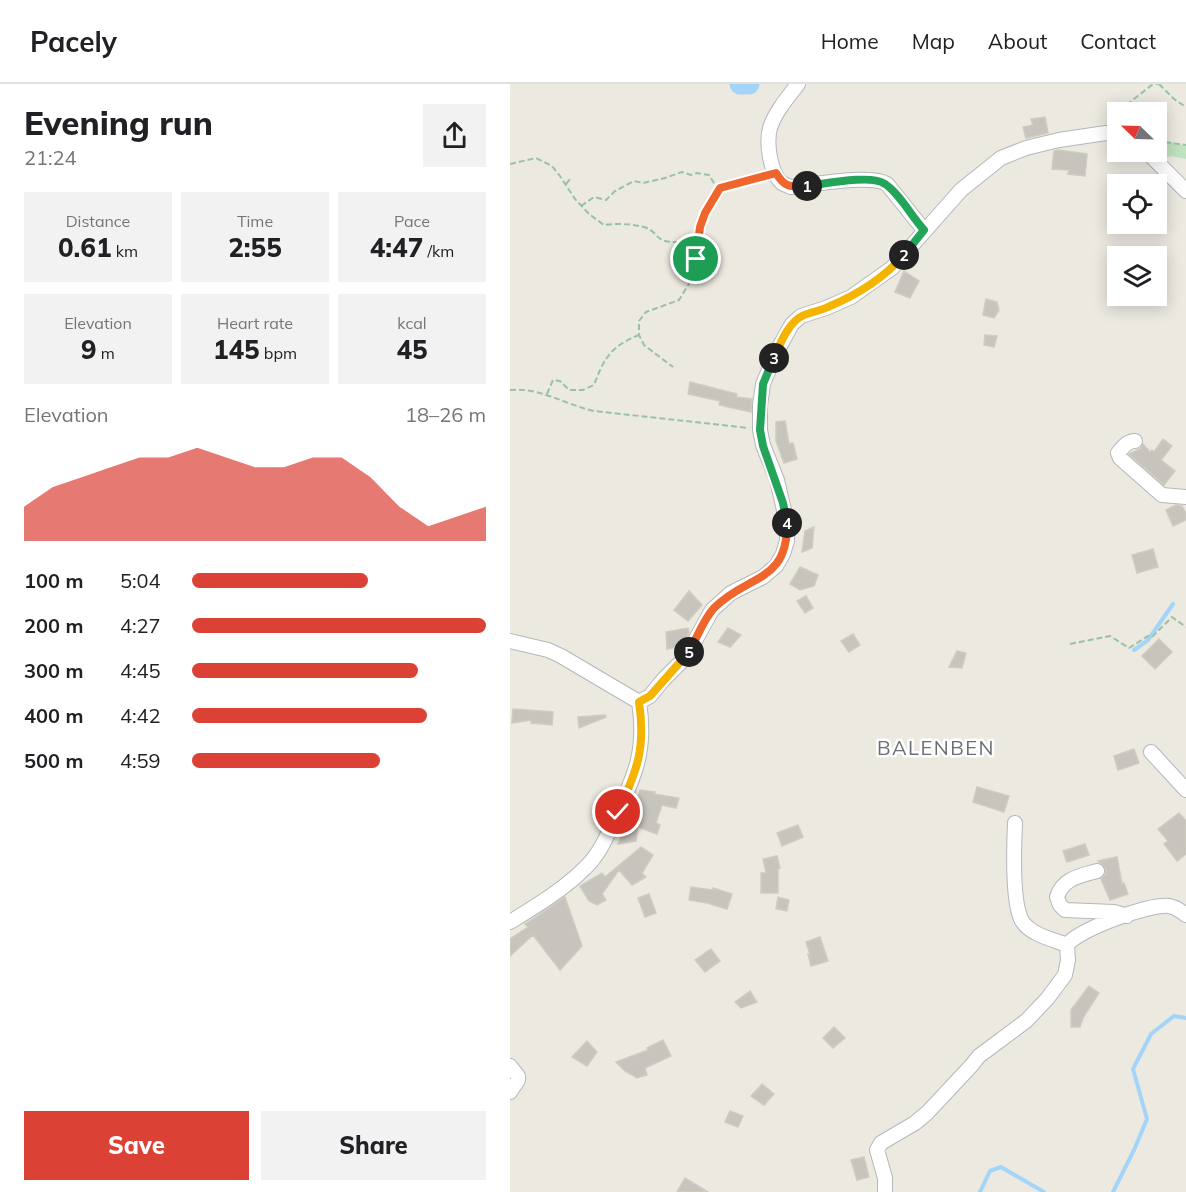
<!DOCTYPE html>
<meta charset="utf-8">
<style>
body{margin:0;font-family:Mulish,sans-serif;background:#f2f2f2;color:#202124;height:100vh;display:flex;flex-direction:column;font-size:22px;white-space:nowrap}
*{box-sizing:border-box;margin:0}
p{font-size:20px;color:#757577}
.icon{flex:none;width:33px;height:33px;fill:none;stroke:currentColor;stroke-width:2;stroke-linecap:round;stroke-linejoin:round}
.map{position:relative;flex:1;overflow:hidden}
.details{display:flex;flex-direction:column;background:#fff;width:510px}
.details>*{flex:none}
.needle{width:39px;rotate:293deg}
.controls{position:absolute;left:597px;top:18px;display:grid;gap:12px}
.controls a{display:grid;place-items:center;width:60px;height:60px;border-radius:0px;background:#fff;box-shadow:0 3px 15px #0003;font-size:30px}
.pin{position:absolute;display:grid;place-items:center;width:51px;height:51px;color:#fff;margin:-26px;border:3px solid #fff;border-radius:50%;box-shadow:0 2px 6px #0007}
.km{position:absolute;width:30px;height:30px;margin:-15px;border-radius:50%;background:#222;color:#fff;font-size:16px;line-height:30px;text-align:center}
.round{display:grid;place-items:center;flex:none;width:63px;height:63px;border-radius:0px;background:#f2f2f2}
.summary{display:flex;align-items:center;justify-content:space-between;height:102px;padding:0 24px}
h1{font-size:33px;font-weight:800;line-height:45px}
.figures{display:grid;grid-template-columns:repeat(3,1fr);gap:9px;height:102px;padding:6px 24px}
.figures div{display:grid;align-content:center;border-radius:0px;background:#f2f2f2;text-align:center}
.figures b{font-size:26px;font-weight:800}
.figures small{font-size:16px;font-weight:400}
.figures p{font-size:16px}
.chart{height:168px;padding:12px 24px}
.chart p{display:flex;justify-content:space-between}
.chart svg{width:100%;height:108px;margin-top:6px;fill:#dc4136;opacity:.7}
.button{display:flex;gap:12px;margin-top:auto;padding:12px 24px}
.button a{flex:1;height:69px;border-radius:0px;background:#dc4136;color:#fff;font-size:24px;font-weight:800;line-height:69px;text-align:center}
.button a+a{background:#f2f2f2;color:#202124}
ul{padding:0 24px;list-style:none;font-size:20px}
li{display:grid;grid-template-columns:96px 72px 1fr;align-items:center;height:45px}
li i{height:15px;border-radius:8px;background:#dc4136}
header{display:flex;align-items:center;gap:36px;box-sizing:border-box;height:84px;padding:0 30px;background:#fff;border-bottom:2px solid #e0e0e0}
header strong{font-size:28px}
nav{display:flex;gap:33px;margin-inline-start:auto;font-size:21px}
main{display:flex;flex:1;min-height:0}
.map>svg:first-child{display:block}
.green{fill:#bfe2bf}
.lines{fill:none;stroke-linecap:round;stroke-linejoin:round}
.stream{stroke:#a4d5f9;stroke-width:4}
.river{stroke:#a4d5f9;stroke-width:21}
.building{fill:#c7c4be;stroke:#d0cbc0;stroke-width:1.5}
.minor-casing{stroke:#b4b7bb;stroke-width:16}
.path{stroke:#99c2a4;stroke-width:2;stroke-dasharray:6 3;stroke-linecap:butt}
.minor{stroke:#fff;stroke-width:14}
.split-1-casing{stroke:#fff;stroke-width:12}
.split-2-casing{stroke:#fff;stroke-width:12}
.split-3-casing{stroke:#fff;stroke-width:12}
.split-4-casing{stroke:#fff;stroke-width:12}
.split-5-casing{stroke:#fff;stroke-width:12}
.split-6-casing{stroke:#fff;stroke-width:12}
.split-1{stroke:#f0652b;stroke-width:8}
.split-2{stroke:#22a559;stroke-width:8}
.split-3{stroke:#f5b400;stroke-width:8}
.split-4{stroke:#22a559;stroke-width:8}
.split-5{stroke:#f0652b;stroke-width:8}
.split-6{stroke:#f5b400;stroke-width:8}
.labels{text-anchor:middle;dominant-baseline:central;stroke-width:5;stroke-linejoin:round;paint-order:stroke}
.neighbourhood-label{font-size:20px;letter-spacing:1.5px;fill:#6b6f73;stroke:#fff}
</style>
<header>
<strong>Pacely</strong>
<nav><a>Home</a><a>Map</a><a>About</a><a>Contact</a></nav>
</header>
<main>
<section class="details">
<div class="summary"><div><h1>Evening run</h1><p>21:24</p></div><a class="round"><svg class="icon" aria-label="share" viewBox="0 0 24 24"><path d="M12 15V3M7 8l5-5 5 5M5 13v7h14v-7"/></svg></a></div>
<div class="figures">
<div><p>Distance</p><b>0.61<small> km</small></b></div>
<div><p>Time</p><b>2:55</b></div>
<div><p>Pace</p><b>4:47<small> /km</small></b></div>
</div>
<div class="figures">
<div><p>Elevation</p><b>9<small> m</small></b></div>
<div><p>Heart rate</p><b>145<small> bpm</small></b></div>
<div><p>kcal</p><b>45</b></div>
</div>
<div class="chart"><p><span>Elevation</span>18–26 m</p>
<svg viewBox="0 0 160 44" preserveAspectRatio="none"><path d="M0 44V30L10 22L20 18L30 14L40 10L50 10L60 6L70 10L80 14L90 14L100 10L110 10L120 18L130 30L140 38L150 34L160 30V44z"/></svg>
</div>
<ul>
<li><b>100 m</b>5:04<i style="width:60%"></i></li>
<li><b>200 m</b>4:27<i style="width:100%"></i></li>
<li><b>300 m</b>4:45<i style="width:77%"></i></li>
<li><b>400 m</b>4:42<i style="width:80%"></i></li>
<li><b>500 m</b>4:59<i style="width:64%"></i></li>
</ul>
<div class="button"><a>Save</a><a>Share</a></div>
</section>
<div class="map">
<svg width="676" height="1108" viewBox="0 0 676 1108">
<rect width="100%" height="100%" fill="#ece9e1"/>
<!-- green -->
<path class="green" d="M 647,54 L 676,62 L 676,75 L 661,72 L 651,75 L 643,68 L 646,68 Z"/>
<g class="lines">
<!-- stream -->
<path class="stream" d="M 624,566 L 638,556 L 663,520
M 470,1108 L 480,1087 L 491,1083 L 534,1108
M 603,1108 L 624,1066 L 637,1035 L 623,985 L 641,950 L 664,932 L 676,934"/>
<!-- river -->
<path class="river" d="M 230,0 L 239,0"/>
</g>
<!-- building -->
<path class="building" d="M 535,33 L 538,49 L 516,54 L 513,43 L 523,41 L 521,35 Z
M 548,66 L 577,70 L 575,92 L 558,90 L 559,86 L 542,85 L 544,67 Z
M 394,187 L 409,197 L 400,214 L 385,208 Z
M 476,215 L 487,218 L 489,226 L 484,234 L 473,231 Z
M 475,251 L 487,252 L 484,263 L 474,261 Z
M 180,298 L 227,310 L 226,313 L 242,315 L 241,328 L 209,321 L 210,317 L 178,310 Z
M 275,337 L 279,360 L 283,359 L 287,375 L 274,379 L 266,357 L 266,338 Z
M 653,355 L 662,362 L 651,376 L 665,387 L 654,401 L 619,370 L 630,365 L 633,360 L 640,368 L 642,366 L 644,368 Z
M 666,421 L 672,422 L 676,430 L 676,436 L 663,442 L 656,426 Z
M 304,443 L 302,464 L 292,468 L 295,447 Z
M 643,465 L 648,483 L 627,489 L 622,471 Z
M 290,483 L 308,491 L 304,502 L 290,506 L 280,500 Z
M 179,507 L 192,521 L 178,537 L 164,526 Z
M 296,512 L 303,524 L 295,529 L 287,517 Z
M 178,544 L 179,549 L 172,562 L 157,565 L 156,548 Z
M 218,544 L 231,551 L 220,563 L 208,558 Z
M 343,550 L 350,561 L 339,568 L 331,557 Z
M 649,555 L 662,568 L 645,585 L 632,572 Z
M 447,567 L 456,569 L 452,584 L 439,583 Z
M 3,625 L 43,628 L 42,641 L 21,639 L 21,636 L 2,639 Z
M 95,631 L 96,633 L 69,644 L 68,633 Z
M 624,665 L 629,679 L 608,686 L 604,672 Z
M 467,703 L 499,712 L 494,728 L 463,718 Z
M 130,706 L 145,708 L 144,710 L 169,714 L 166,724 L 152,721 L 146,739 L 150,741 L 147,750 L 128,743 L 126,757 L 108,760 L 115,743 L 120,745 L 131,721 L 126,720 Z
M 669,729 L 676,737 L 676,770 L 667,777 L 654,760 L 658,757 L 648,745 Z
M 288,741 L 293,753 L 272,762 L 267,749 Z
M 575,760 L 579,771 L 557,778 L 553,767 Z
M 131,763 L 143,771 L 132,789 L 136,793 L 122,801 L 109,786 L 92,810 L 96,816 L 87,821 L 79,817 L 70,802 L 92,789 L 95,793 Z
M 267,772 L 270,784 L 268,785 L 268,809 L 251,809 L 251,789 L 256,789 L 253,775 Z
M 607,773 L 612,800 L 614,799 L 618,810 L 600,816 L 591,795 L 596,790 L 595,784 L 588,777 Z
M 181,803 L 202,806 L 203,804 L 222,810 L 217,825 L 197,819 L 179,816 Z
M 139,810 L 146,829 L 135,833 L 128,814 Z
M 55,813 L 72,862 L 50,886 L 23,851 L 0,872 L 0,855 L 18,843 L 15,840 L 20,837 Z
M 268,813 L 279,816 L 277,827 L 266,825 Z
M 310,853 L 318,877 L 301,882 L 298,870 L 300,870 L 296,858 Z
M 201,865 L 210,877 L 195,888 L 185,876 Z
M 579,902 L 589,909 L 573,934 L 570,943 L 561,943 L 561,926 Z
M 240,907 L 247,918 L 231,924 L 225,918 Z
M 324,943 L 335,954 L 323,964 L 313,954 Z
M 153,956 L 161,972 L 135,984 L 137,991 L 127,994 L 115,987 L 106,978 L 138,966 L 137,964 Z
M 77,957 L 87,968 L 77,982 L 62,973 Z
M 252,1000 L 264,1010 L 254,1021 L 241,1012 Z
M 220,1027 L 233,1032 L 228,1043 L 215,1038 Z
M 354,1073 L 359,1093 L 347,1096 L 341,1076 Z
M 175,1094 L 198,1108 L 167,1108 Z"/>
<g class="lines">
<defs>
<path id="minor" d="M 288,0 C 278,13 265,28 260,44 C 256,59 260,89 272,99 C 275,101 278,102 281,103 C 303,101 359,90 377,100 L 414,146
M 637,68 L 676,107
M 625,357 C 617,357 613,363 608,369 L 610,374 L 652,411 L 676,413
M 0,557 L 38,566 L 51,572 L 129,618
M 129,618 L 140,612 L 153,596 L 176,573 L 202,526 L 221,509 L 253,493 L 266,482 L 273,470 L 277,457 L 277,439 L 267,396 L 253,361 L 250,346 L 250,321 L 253,300 L 267,267 L 282,240 L 291,232 L 316,224 L 341,213 L 382,184 L 451,106 L 491,74 L 516,64 L 549,56 L 596,49 L 608,50
M 641,668 L 676,706
M 505,739 C 504,761 502,819 512,837 C 521,851 542,855 557,861 C 569,845 639,820 659,822 C 665,823 671,827 676,831
M 587,787 C 570,792 553,794 547,813 L 550,821 L 555,826 L 604,828 L 617,832
M 0,838 C 26,822 53,806 75,784 C 89,771 96,754 104,737 C 124,693 137,668 129,618
M 0,982 L 8,992 L 8,996 L 0,1008
M 375,1108 L 375,1094 L 367,1066 L 371,1059 L 405,1039 L 417,1029 L 461,982 L 469,972 L 516,937 L 537,915 L 555,891 L 558,876 L 557,861"/>
</defs>
<!-- minor casing -->
<use href="#minor" class="minor-casing"/>
<!-- path -->
<path class="path" d="M 646,0 L 648,0
M 649,0 L 664,15 L 676,23
M 611,28 L 619,19 L 643,0
M 646,57 L 676,61
M 0,80 L 26,74 L 42,82 L 50,92 L 65,115 L 79,130 L 94,141 C 106,139 122,140 134,143 C 151,149 143,159 169,158 L 186,175 L 188,185 L 169,216 L 136,228 L 129,237 L 129,251 L 134,261 L 163,283
M 56,100 L 61,94
M 71,122 L 84,113 L 96,116 L 105,107 L 124,97 L 133,99 L 155,94 L 172,88 L 181,91 L 187,89 L 199,91 L 204,99 L 210,103
M 186,173 L 190,143 L 195,129 L 210,103 L 254,91
M 0,306 C 30,303 56,321 84,327 L 239,344
M 37,310 L 43,296 L 50,297 L 59,306 L 73,306 L 84,301 C 94,274 101,262 129,251
M 560,560 L 600,552 L 619,564 L 638,552 L 642,553 L 662,533 L 676,543"/>
<!-- minor -->
<use href="#minor" class="minor"/>
</g>
<g class="lines">
<defs>
<path id="split-1" d="M 186,175 L 190,143 L 195,129 L 210,104 L 266,89 C 275,104 280,103 297,102"/>
<path id="split-2" d="M 297,102 C 314,100 362,90 375,100 C 389,109 402,133 414,146 L 394,171"/>
<path id="split-3" d="M 264,274 C 270,260 278,239 292,232 C 300,228 310,227 318,223 C 347,211 374,194 394,171"/>
<path id="split-4" d="M 264,274 L 253,300 L 250,346 L 253,362 L 273,419 L 277,439"/>
<path id="split-5" d="M 179,568 C 187,554 193,536 204,524 C 238,490 278,499 277,439"/>
<path id="split-6" d="M 108,728 C 127,687 136,664 129,618 L 140,612 L 179,568"/>
</defs>
<!-- split-1 casing -->
<use href="#split-1" class="split-1-casing"/>
<!-- split-2 casing -->
<use href="#split-2" class="split-2-casing"/>
<!-- split-3 casing -->
<use href="#split-3" class="split-3-casing"/>
<!-- split-4 casing -->
<use href="#split-4" class="split-4-casing"/>
<!-- split-5 casing -->
<use href="#split-5" class="split-5-casing"/>
<!-- split-6 casing -->
<use href="#split-6" class="split-6-casing"/>
<!-- split-1 -->
<use href="#split-1" class="split-1"/>
<!-- split-2 -->
<use href="#split-2" class="split-2"/>
<!-- split-3 -->
<use href="#split-3" class="split-3"/>
<!-- split-4 -->
<use href="#split-4" class="split-4"/>
<!-- split-5 -->
<use href="#split-5" class="split-5"/>
<!-- split-6 -->
<use href="#split-6" class="split-6"/>
</g>
<g class="labels">
<!-- neighbourhood labels -->
<g class="neighbourhood-label">
<text x="426" y="663">BALENBEN</text>
</g>
</g>
</svg>
<div class="controls">
<a><svg class="needle" viewBox="-14 -14 28 28"><path d="M0-13l5 13h-10z" fill="#e53935"/><path d="M0 13l5-13h-10z" fill="#757577"/></svg></a>
<a><svg class="icon" aria-label="locate" viewBox="0 0 24 24"><circle cx="12" cy="12" r="6"/><path d="M12 2v4M12 18v4M2 12h4M18 12h4"/></svg></a>
<a><svg class="icon" aria-label="layers" viewBox="0 0 24 24"><path d="M12 4l9 5-9 5-9-5zM3 14l9 5 9-5"/></svg></a>
</div>
<div class="pin" style="left:186px;top:175px;background:#1e9e55"><svg class="icon" aria-label="arrive" viewBox="0 0 24 24"><path d="M6 21V4h12l-3 4 3 4H6"/></svg></div>
<div class="pin" style="left:108px;top:728px;background:#d93025"><svg class="icon" aria-label="check" viewBox="0 0 24 24"><path d="M5 12l5 5 9-10"/></svg></div>
<b class="km" style="left:297px;top:102px">1</b>
<b class="km" style="left:394px;top:171px">2</b>
<b class="km" style="left:264px;top:274px">3</b>
<b class="km" style="left:277px;top:439px">4</b>
<b class="km" style="left:179px;top:568px">5</b>
</div>
</main>
